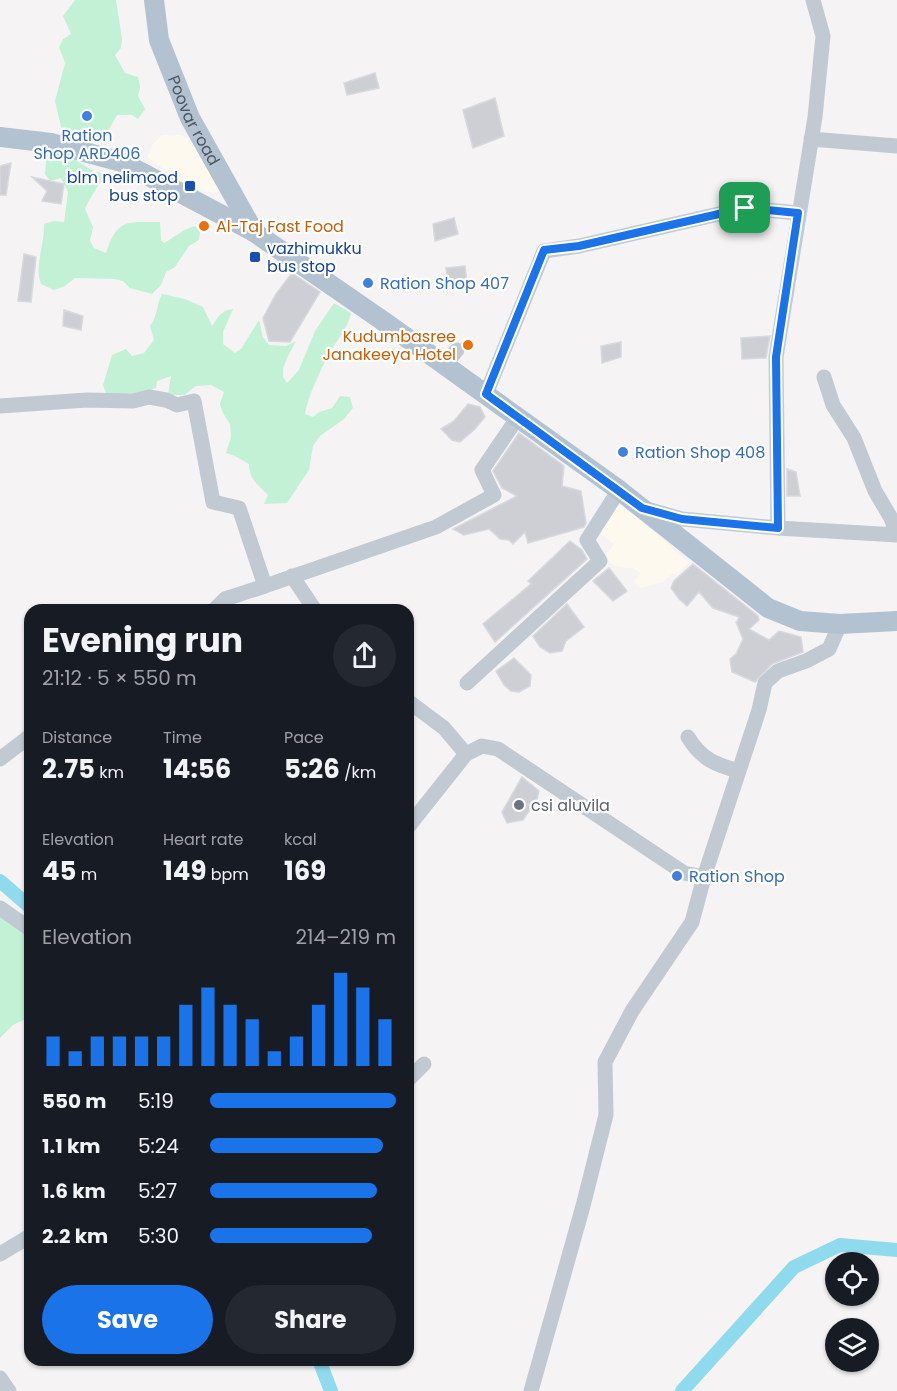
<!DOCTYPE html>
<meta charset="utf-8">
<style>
body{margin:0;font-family:Poppins,sans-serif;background:#242831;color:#f1f3f6;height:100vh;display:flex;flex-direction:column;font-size:22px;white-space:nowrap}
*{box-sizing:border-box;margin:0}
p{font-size:20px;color:#9ea1a6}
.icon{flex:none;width:33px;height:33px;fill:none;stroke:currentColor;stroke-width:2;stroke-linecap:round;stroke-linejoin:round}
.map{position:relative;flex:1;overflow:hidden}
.sheet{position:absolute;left:24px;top:604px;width:390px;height:762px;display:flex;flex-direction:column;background:#171b24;border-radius:18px;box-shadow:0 2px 4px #0004}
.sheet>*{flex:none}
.controls{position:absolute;left:825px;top:1252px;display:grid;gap:12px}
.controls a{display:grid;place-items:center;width:54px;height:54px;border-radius:50%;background:#171b24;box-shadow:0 2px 4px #0004;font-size:30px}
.pin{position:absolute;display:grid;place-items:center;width:51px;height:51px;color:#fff;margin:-26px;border-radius:12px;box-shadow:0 3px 9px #0006}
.round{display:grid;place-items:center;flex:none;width:63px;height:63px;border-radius:32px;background:#242831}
.summary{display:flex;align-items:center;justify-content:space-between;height:102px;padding:0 18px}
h1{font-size:33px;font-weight:700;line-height:45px}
.metrics{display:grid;grid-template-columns:repeat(3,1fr);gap:9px;height:102px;padding:6px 18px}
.metrics div{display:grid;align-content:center}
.metrics b{font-size:26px;font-weight:700}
.metrics small{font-size:16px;font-weight:400}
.metrics p{font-size:16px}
.chart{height:168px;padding:12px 18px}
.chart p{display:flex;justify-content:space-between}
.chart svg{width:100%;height:108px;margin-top:6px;stroke:#1a73e8;stroke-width:6}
.action{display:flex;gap:12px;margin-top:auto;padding:12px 18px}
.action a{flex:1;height:69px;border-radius:36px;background:#1a73e8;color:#fff;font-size:24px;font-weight:700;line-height:69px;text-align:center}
.action a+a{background:#242831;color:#f1f3f6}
ul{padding:0 18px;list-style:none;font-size:20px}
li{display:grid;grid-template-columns:96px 72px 1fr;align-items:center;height:45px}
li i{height:15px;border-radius:8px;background:#1a73e8}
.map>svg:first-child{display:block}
.commercial{fill:#fdf9ef}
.green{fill:#c3f1d5}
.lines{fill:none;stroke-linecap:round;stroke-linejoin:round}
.canal{stroke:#90daee;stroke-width:14}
.building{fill:#cdcfd5;stroke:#d7d9de;stroke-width:1.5}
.minor{stroke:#c1cad2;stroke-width:15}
.major{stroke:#b3c2d1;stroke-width:20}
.route-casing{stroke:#fff;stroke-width:12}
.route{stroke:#1a73e8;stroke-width:8}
.shop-dot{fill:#3f7fe0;stroke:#fff;stroke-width:2}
.transit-dot{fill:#1a4fb4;stroke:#fff;stroke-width:2}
.food-dot{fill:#e8710a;stroke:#fff;stroke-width:2}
.worship-dot{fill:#6b7280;stroke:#fff;stroke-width:2}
.labels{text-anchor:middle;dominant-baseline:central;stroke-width:4.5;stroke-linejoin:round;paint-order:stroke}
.street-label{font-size:16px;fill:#4a5661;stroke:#fff}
.shop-label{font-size:16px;fill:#366cbe;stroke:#fff;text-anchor:start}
.transit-label{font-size:16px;fill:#164399;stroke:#fff;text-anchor:end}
.food-label{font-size:16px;fill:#c56008;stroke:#fff;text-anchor:start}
.worship-label{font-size:16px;fill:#5b616d;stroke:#fff;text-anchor:start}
</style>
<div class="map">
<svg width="897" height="1391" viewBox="0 0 897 1391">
<rect width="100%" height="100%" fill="#f5f3f3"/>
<!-- commercial -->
<path class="commercial" d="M 162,135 L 181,135 L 193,143 L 217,181 L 219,192 L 207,192 L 190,186 L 179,180 L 176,173 L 166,171 L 147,157 L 153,144 Z
M 619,505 L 638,518 L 689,563 L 677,574 L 672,574 L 663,582 L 641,588 L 634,582 L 641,573 L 634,569 L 615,566 L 605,557 L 614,544 L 599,533 L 608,516 Z"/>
<!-- green -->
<path class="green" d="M 75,0 L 116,0 L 122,39 L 121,48 L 115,55 L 125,73 L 138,77 L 140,87 L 138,96 L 145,109 L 138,119 L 132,115 L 117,115 L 108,131 L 106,140 L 62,131 L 55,101 L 65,63 L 59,47 L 63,39 L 71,34 L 63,16 Z
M 47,153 L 72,158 L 95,172 L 105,173 C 99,186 91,195 85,209 L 93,227 L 90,241 L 94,248 L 106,253 C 118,216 129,223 160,222 L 161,240 L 164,243 C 175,237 183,229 195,226 L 200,232 L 199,240 L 189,246 L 175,267 L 166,272 L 161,285 L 152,294 L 130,288 L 123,281 L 114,279 L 75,278 L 65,286 L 54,290 L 41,284 C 34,265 45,244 44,224 L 54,221 L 64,222 L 68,192 L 61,178 L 50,181 L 45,174 Z
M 162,294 L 185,299 L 203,307 L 212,326 C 218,317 221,310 233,309 L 223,332 L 223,344 L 235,353 L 241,349 L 259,320 L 263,337 L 269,345 L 286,346 L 296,341 L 288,356 L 283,368 L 283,377 L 287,383 L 299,370 L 315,331 L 334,303 L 351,313 C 348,329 337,339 329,354 C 320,371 308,396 305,414 L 313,417 L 319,412 L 332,408 L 340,396 L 350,397 L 353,408 L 344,419 L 320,436 L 313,446 L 309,470 L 287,503 L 264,504 L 268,495 C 258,485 249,479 249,464 L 235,456 L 226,453 L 231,437 L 230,424 L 223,413 L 220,404 L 224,392 L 211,385 L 196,386 L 184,395 L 168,395 L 171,376 L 157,381 L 156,388 C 139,394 124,395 106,393 L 103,385 L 112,355 L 126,349 L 132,356 L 144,353 L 154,340 L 150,326 C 158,316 156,305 162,294 Z
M 0,916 L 30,936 L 30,1017 L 13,1025 L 0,1038 Z"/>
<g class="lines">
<!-- canal -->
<path class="canal" d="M 0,881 L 30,907
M 319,1360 L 331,1391
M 682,1391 L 794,1267 L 840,1245 L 897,1250"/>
</g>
<!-- building -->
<path class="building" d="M 375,73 L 379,88 L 347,95 L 344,83 Z
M 495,98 L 504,136 L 473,148 L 463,110 Z
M 11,163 L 6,195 L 0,195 L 0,166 Z
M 32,177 L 64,184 L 61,204 L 42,201 L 47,191 Z
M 454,218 L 458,234 L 435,241 L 433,224 Z
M 24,254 L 36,257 L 31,302 L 18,301 Z
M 465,266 L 467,284 L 448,287 L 446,268 Z
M 292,273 L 320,292 L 290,342 L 269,341 L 263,318 L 276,294 Z
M 64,310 L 83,316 L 81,330 L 63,326 Z
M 770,336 L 766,358 L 742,359 L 741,338 Z
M 621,342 L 621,357 L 602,363 L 601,346 Z
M 468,404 L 480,407 L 485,417 L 475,429 L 460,442 L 452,440 L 441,429 L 454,421 Z
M 519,433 L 564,466 L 562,486 L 581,491 L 586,523 L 584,527 L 528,543 L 525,532 L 513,544 L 509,540 L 500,539 L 489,529 L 464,535 L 453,529 L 517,496 L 502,488 L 493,471 Z
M 787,469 L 796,472 L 800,496 L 787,496 Z
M 570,541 L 582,550 L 587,559 L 495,642 L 483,624 L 531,584 L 528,581 Z
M 693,564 L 758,616 L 759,620 L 749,629 L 769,640 L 779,631 L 801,637 L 803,652 L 772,664 L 755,682 L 732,672 L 730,659 L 736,654 L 743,639 L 736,622 L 737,622 L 739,617 L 713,608 L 699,592 L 687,606 L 679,599 L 671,588 L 674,581 Z
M 609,568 L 627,591 L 613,601 L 593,581 Z
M 567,604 L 584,627 L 566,641 L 562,651 L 550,653 L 540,647 L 533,636 Z
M 514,658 L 531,675 L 530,686 L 519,692 L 511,691 L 504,685 L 496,671 Z
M 522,777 L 539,791 L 537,799 L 523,820 L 507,823 L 502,812 Z"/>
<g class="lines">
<!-- minor -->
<path class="minor" d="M 811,139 L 897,146
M 444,365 L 457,350
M 824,377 L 833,405 L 854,438 L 875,491 L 891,518 L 897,535
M 486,394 L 544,251 L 579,246 L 745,208 L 798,213
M 0,406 L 87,400 L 133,401 L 149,397 L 166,400 L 177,405 L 194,401 L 213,502 L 239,508 L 265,586 L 436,527 L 494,495 L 482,470 L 518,417
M 647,509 L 682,519 L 778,528 L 897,535
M 778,528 L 776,357 L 815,117 L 823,36 L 813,0
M 292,576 L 315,610
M 214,610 L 225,599 L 265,586
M 467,683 L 600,561 L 587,540 L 619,490
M 408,701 L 444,728 L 466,754
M 688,737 C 701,759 716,765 739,771
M 0,759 L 30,736
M 408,827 L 466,754 L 482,746 L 498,749 L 684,873 L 704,877
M 0,908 L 30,929
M 408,1080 L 424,1064
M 0,1254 L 30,1236
M 0,1378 L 9,1391
M 531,1391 L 583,1206 L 606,1115 L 605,1062 L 632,1011 L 692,922 L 704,877 L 759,710 L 765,683 L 778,671 L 806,661 L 829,649 L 840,624"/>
<!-- major -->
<g class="major">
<path id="s1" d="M 154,0 L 159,40 L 190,118 L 254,232"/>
<path d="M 0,137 L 51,143 L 122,162 L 254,232 L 386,323 L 619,490 L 768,608 L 800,621 L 840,624 L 897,621"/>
</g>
</g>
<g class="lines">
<defs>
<path id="route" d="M 745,208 L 798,213 L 776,357 L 778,528 L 682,519 L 642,508 L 486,394 L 544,250 L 579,246 Z"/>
</defs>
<!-- route casing -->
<use href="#route" class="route-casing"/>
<!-- route -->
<use href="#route" class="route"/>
</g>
<!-- markers -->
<g class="shop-dot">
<circle cx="87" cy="116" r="6"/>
<circle cx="368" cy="283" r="6"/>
<circle cx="623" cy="452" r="6"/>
<circle cx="677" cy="876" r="6"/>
</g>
<g class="transit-dot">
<rect x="184" y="180" width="12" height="12" rx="3"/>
<rect x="249" y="251" width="12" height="12" rx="3"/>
</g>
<g class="food-dot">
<circle cx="204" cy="226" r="6"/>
<circle cx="468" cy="345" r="6"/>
</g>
<circle class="worship-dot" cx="519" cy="805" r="6"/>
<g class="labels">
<!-- street labels -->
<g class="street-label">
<text stroke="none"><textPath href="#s1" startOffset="128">Poovar road</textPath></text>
</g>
<!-- shop labels -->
<g class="shop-label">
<text x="87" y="135" text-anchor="middle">Ration<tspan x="87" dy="18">Shop ARD406</tspan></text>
<text x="380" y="283">Ration Shop 407</text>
<text x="635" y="452">Ration Shop 408</text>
<text x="689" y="876">Ration Shop</text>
</g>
<!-- transit labels -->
<g class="transit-label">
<text x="178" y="177">blm nelimood<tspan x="178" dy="18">bus stop</tspan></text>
<text x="267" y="248" text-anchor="start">vazhimukku<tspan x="267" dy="18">bus stop</tspan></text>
</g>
<!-- food labels -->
<g class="food-label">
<text x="216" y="226">Al-Taj Fast Food</text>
<text x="456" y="336" text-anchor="end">Kudumbasree<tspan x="456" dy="18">Janakeeya Hotel</tspan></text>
</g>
<!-- worship labels -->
<g class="worship-label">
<text x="531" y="805">csi aluvila</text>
</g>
</g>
</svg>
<div class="controls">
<a><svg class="icon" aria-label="locate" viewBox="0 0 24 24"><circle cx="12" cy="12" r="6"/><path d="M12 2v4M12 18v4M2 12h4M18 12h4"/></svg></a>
<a><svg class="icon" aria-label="layers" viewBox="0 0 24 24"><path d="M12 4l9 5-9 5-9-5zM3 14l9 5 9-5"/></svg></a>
</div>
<div class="pin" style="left:745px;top:208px;background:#1e9e55"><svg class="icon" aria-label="arrive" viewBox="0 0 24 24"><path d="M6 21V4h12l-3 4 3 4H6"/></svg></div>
<section class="sheet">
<div class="summary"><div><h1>Evening run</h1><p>21:12 · 5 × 550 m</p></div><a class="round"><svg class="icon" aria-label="share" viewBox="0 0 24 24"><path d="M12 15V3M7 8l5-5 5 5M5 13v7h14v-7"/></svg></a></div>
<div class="metrics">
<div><p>Distance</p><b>2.75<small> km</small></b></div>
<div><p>Time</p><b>14:56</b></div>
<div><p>Pace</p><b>5:26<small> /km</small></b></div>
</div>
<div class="metrics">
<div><p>Elevation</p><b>45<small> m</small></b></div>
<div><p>Heart rate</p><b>149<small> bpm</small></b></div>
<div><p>kcal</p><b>169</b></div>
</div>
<div class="chart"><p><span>Elevation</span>214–219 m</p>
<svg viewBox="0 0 160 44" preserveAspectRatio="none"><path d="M5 44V32M15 44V38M25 44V32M35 44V32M45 44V32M55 44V32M65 44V19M75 44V12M85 44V19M95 44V25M105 44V38M115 44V32M125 44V19M135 44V6M145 44V12M155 44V25"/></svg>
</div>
<ul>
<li><b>550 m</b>5:19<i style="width:100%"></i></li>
<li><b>1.1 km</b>5:24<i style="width:93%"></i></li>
<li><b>1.6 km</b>5:27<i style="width:90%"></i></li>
<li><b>2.2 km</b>5:30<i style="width:87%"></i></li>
</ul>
<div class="action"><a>Save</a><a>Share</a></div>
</section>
</div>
